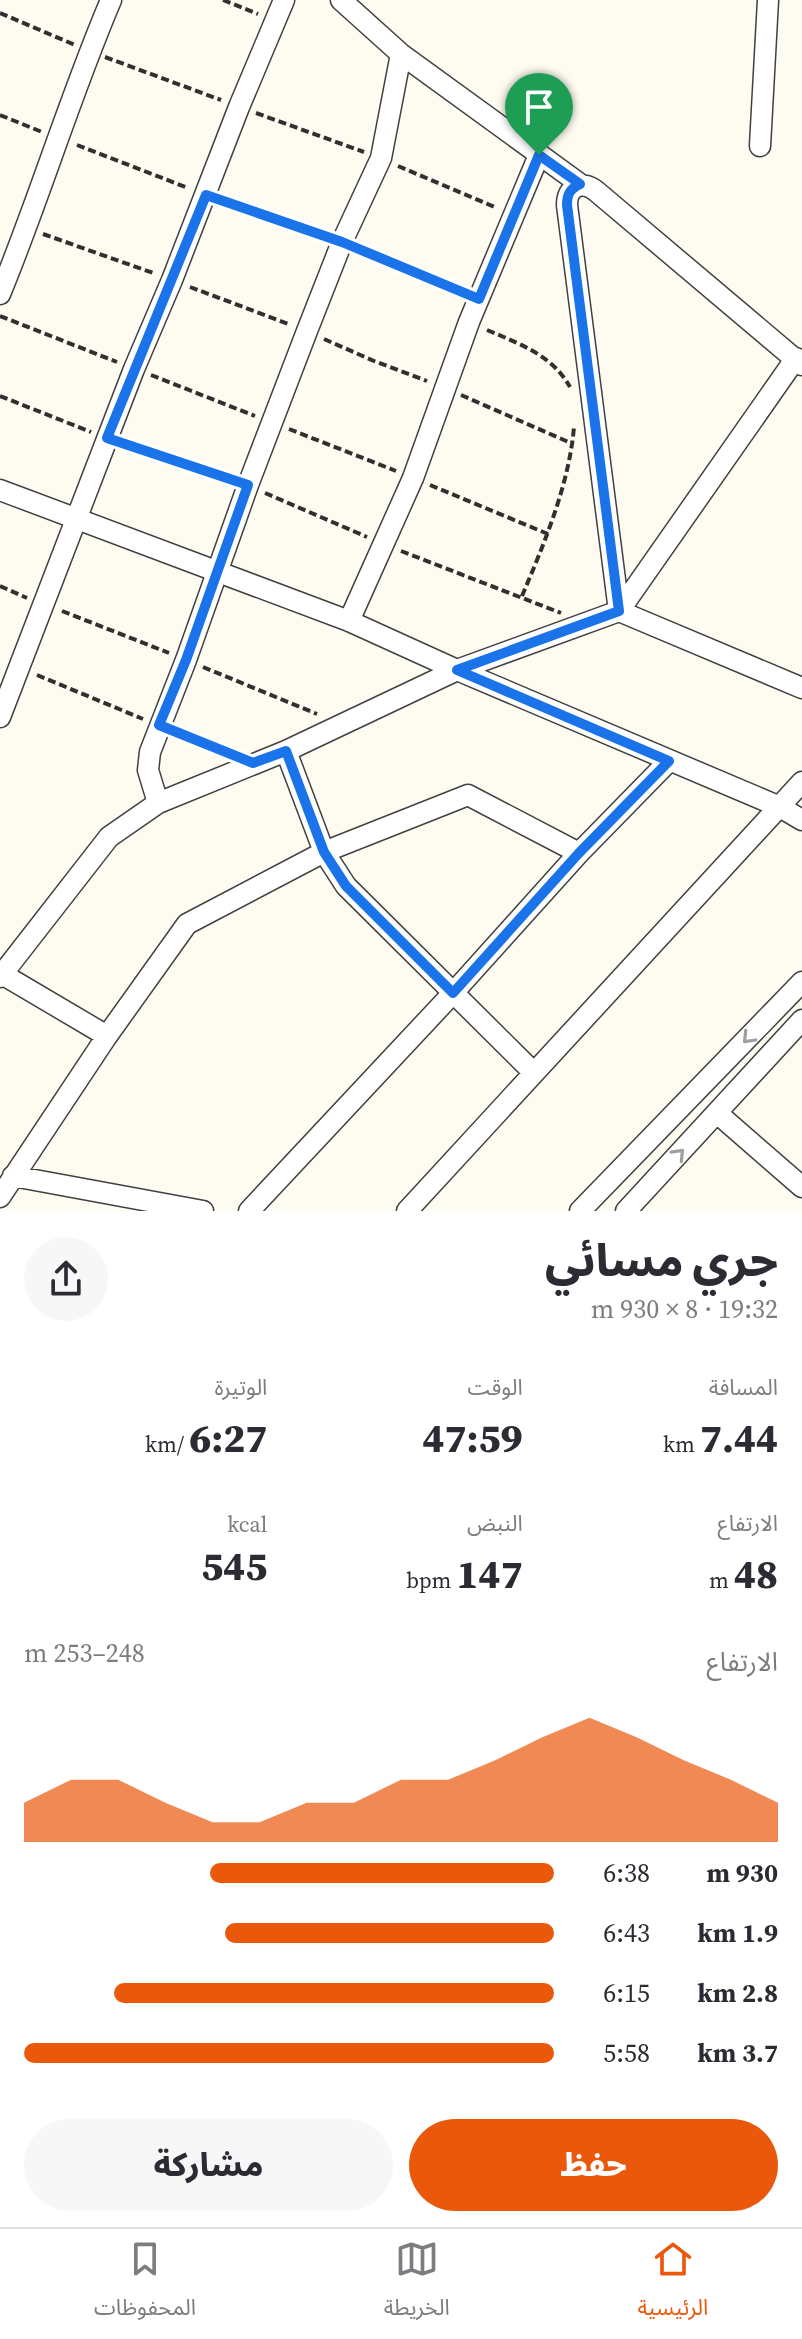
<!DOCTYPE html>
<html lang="ar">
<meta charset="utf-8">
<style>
body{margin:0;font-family:"Source Serif 4","Noto Sans Arabic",serif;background:#f7f7f7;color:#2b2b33;direction:rtl;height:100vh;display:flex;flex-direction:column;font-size:30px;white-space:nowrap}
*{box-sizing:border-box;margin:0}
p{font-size:26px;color:#7c7c81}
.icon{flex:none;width:44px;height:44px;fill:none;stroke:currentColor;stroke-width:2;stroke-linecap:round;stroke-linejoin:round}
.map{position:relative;height:1211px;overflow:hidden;direction:ltr}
.details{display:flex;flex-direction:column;background:#fff;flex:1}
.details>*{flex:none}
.pin{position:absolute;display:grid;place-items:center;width:68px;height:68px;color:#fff;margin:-82px -34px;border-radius:50% 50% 50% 0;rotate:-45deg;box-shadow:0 0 8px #0007}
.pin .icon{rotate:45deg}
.round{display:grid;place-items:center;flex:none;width:84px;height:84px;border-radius:42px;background:#f7f7f7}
.summary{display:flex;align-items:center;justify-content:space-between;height:136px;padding:0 24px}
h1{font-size:44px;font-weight:800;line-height:60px}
.stats{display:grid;grid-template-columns:repeat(3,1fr);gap:12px;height:136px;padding:8px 24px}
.stats div{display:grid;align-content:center}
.stats b{font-size:40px;font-weight:800}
.stats small{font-size:22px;font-weight:400}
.stats p{font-size:22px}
.chart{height:224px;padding:16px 24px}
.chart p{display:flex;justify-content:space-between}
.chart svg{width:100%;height:144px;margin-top:8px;fill:#ea580c;opacity:.7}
.button{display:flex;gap:16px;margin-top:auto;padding:16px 24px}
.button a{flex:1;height:92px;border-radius:48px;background:#ea580c;color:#fff;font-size:32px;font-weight:800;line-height:92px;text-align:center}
.button a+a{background:#f7f7f7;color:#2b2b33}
ul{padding:0 24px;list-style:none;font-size:26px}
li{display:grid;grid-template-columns:128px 96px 1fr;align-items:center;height:60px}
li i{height:20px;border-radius:10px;background:#ea580c}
.menu{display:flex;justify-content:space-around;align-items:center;height:112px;border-top:2px solid #e1e1e2;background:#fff;font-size:22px;color:#7c7c81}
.menu a{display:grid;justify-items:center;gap:4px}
.menu .active{color:#ea580c}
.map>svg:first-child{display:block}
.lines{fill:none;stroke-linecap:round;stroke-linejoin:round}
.minor-casing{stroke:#414141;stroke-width:23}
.path{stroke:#303030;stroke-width:4;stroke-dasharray:8 4;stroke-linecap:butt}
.minor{stroke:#fff;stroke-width:20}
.oneway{stroke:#9f9f9f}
.route-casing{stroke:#fff;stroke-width:16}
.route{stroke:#1a73e8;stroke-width:10}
</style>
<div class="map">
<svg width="802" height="1211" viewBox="0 0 802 1211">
<rect width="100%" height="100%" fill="#fefcf0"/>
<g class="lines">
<defs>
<path id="minor" d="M 341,0 L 401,54 L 580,184
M 760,146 L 768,0
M 0,294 C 40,197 70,96 111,0
M 802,365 L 596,191 C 582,180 567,186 567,205 L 619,611 L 802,688
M 0,490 L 349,621 L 457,670 L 780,807 L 802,820
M 349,621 L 413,478 L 469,322 L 539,155
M 0,717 L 134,369 L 172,280 L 239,107 L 284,0
M 286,751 L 324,852 L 346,886 L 533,1072
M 158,803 L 148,770 L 150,752 L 186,660 L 248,485 L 307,331 L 342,242 L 381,158 L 401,54
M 2,974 L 107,1036
M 0,977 L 109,837 L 158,803 L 286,751 L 457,670 L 619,611 L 796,358
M 717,1113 L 802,1187
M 13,1176 L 203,1211
M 0,1197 L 107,1036 L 187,924 L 324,852 L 468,795 L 579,853
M 249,1211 L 453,993 L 579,853 L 669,761
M 407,1211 L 802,782
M 580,1211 L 802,982
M 626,1211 L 802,1020"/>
</defs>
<!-- minor casing -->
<use href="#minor" class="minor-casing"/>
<!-- path -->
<path class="path" d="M 223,0 L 258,14
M 0,13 L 75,45
M 105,57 L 221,100
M 256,113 L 364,152
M 0,115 L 42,132
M 77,145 L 188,188
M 398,166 L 497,208
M 223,201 L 324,235
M 43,234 L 156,274
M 358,248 L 461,291
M 190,287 L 291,325
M 0,316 L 117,362
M 487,330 C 520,344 552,355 570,387
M 324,339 L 374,361 L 427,381
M 151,375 L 255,416
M 461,395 L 573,444
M 0,396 L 91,432
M 289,429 L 396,471
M 125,444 L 231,479
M 430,485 L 548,534
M 265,493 L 367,537
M 401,551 L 561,613
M 0,586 L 27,598
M 522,596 C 544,544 569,485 574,427
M 62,611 L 169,653
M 203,667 L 317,714
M 37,675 L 143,719
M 177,733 L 229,753"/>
<!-- minor -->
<use href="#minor" class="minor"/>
</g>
<!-- one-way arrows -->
<defs><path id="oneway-chevron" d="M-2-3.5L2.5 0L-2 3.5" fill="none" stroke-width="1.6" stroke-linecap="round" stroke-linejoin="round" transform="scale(2)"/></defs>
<g class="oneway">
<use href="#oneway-chevron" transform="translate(748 1038) rotate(134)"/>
<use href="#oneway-chevron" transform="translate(679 1154) rotate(-47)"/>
</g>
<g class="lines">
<defs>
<path id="route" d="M 539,155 L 580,184 C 570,189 567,194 567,205 L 619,611 L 457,670 L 669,761 L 579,853 L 453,993 L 346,886 L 324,852 L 286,751 L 253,763 L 159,725 L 186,660 L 248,485 L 107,438 L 206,195 L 342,242 L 479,299 Z"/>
</defs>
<!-- route casing -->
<use href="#route" class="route-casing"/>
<!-- route -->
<use href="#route" class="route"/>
</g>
</svg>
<div class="pin" style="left:539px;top:155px;background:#1e9e55"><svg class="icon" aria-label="arrive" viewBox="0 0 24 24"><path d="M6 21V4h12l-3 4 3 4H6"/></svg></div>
</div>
<section class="details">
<div class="summary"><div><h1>جري مسائي</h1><p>19:32 · 8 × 930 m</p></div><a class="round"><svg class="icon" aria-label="share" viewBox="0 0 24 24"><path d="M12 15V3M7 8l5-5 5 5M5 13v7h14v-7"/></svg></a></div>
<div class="stats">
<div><p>المسافة</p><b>7.44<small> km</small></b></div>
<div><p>الوقت</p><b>47:59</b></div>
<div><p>الوتيرة</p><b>6:27<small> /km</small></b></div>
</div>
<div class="stats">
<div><p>الارتفاع</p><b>48<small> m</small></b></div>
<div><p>النبض</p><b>147<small> bpm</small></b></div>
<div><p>kcal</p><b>545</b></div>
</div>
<div class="chart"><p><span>الارتفاع</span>248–253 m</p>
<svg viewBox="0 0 160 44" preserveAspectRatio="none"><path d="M0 44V32L10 25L20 25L30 32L40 38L50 38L60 32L70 32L80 25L90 25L100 19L110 12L120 6L130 12L140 19L150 25L160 32V44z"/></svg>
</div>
<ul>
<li><b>930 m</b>6:38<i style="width:65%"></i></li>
<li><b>1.9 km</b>6:43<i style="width:62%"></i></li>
<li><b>2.8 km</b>6:15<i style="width:83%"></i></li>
<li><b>3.7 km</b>5:58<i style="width:100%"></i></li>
</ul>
<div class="button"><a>حفظ</a><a>مشاركة</a></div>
</section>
<nav class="menu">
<a class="active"><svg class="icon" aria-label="home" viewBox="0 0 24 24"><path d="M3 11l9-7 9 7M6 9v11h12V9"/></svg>الرئيسية</a>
<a><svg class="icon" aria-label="map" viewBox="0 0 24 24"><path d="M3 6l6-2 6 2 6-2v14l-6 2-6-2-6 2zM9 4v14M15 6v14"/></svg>الخريطة</a>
<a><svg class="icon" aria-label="saved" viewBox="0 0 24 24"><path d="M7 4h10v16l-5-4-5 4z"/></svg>المحفوظات</a>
</nav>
